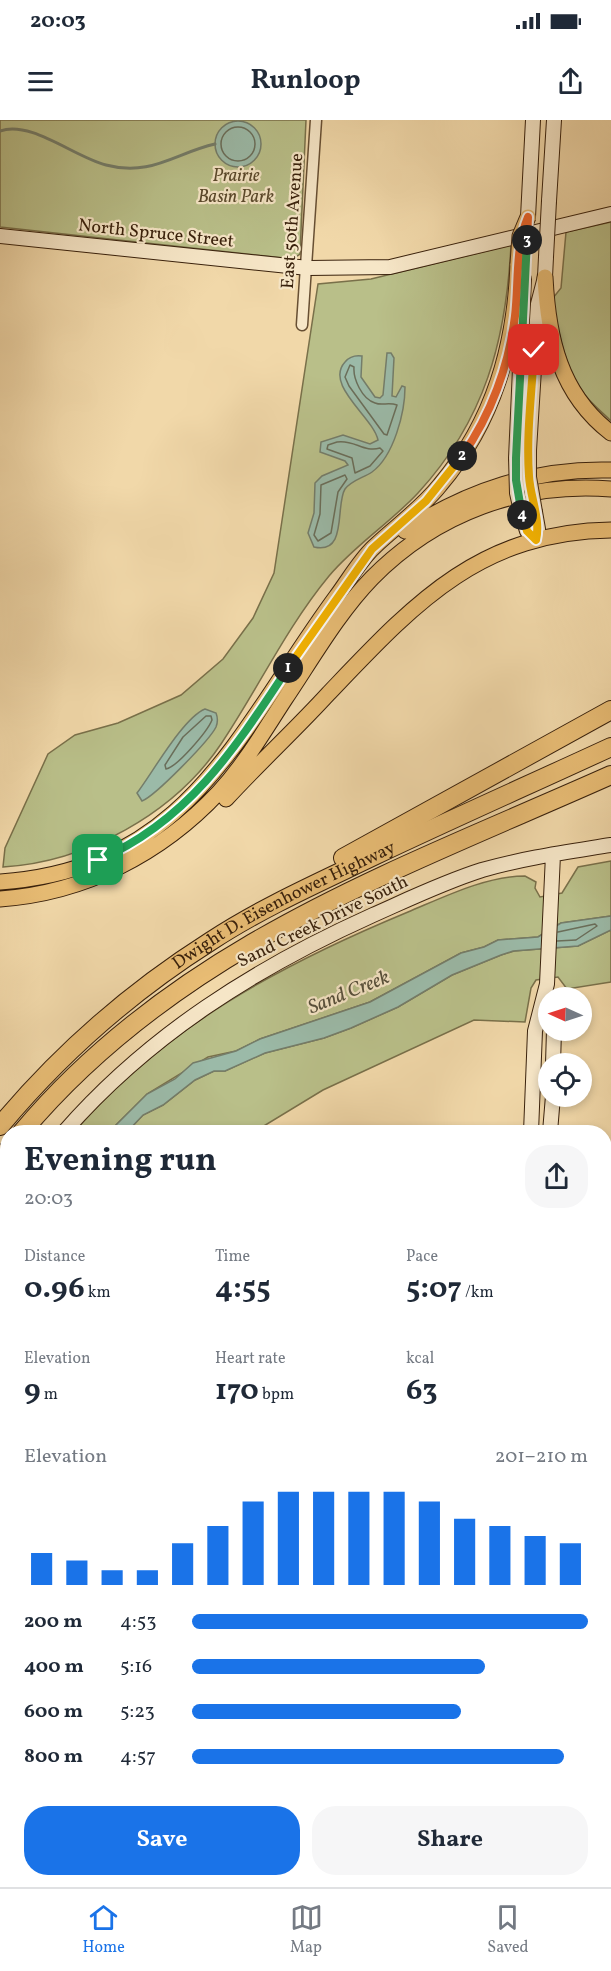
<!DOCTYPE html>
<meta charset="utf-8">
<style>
body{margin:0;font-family:Vollkorn,serif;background:#f6f6f7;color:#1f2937;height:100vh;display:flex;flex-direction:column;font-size:22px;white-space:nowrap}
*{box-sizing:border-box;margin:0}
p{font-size:20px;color:#747a83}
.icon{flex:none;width:33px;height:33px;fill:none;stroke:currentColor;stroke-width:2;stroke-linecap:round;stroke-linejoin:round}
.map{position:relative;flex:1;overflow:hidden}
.details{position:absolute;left:0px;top:1005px;width:612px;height:762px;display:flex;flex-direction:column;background:#fff;border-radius:24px 24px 0 0;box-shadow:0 3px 9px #0003}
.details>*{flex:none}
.needle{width:39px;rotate:273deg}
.buttons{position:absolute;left:538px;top:867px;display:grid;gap:12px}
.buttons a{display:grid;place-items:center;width:54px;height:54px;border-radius:50%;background:#fff;box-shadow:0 3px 9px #0003;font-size:30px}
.pin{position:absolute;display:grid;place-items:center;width:51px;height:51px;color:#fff;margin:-26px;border-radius:12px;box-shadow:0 3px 9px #0006}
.km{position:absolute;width:30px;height:30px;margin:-15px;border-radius:50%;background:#222;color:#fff;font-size:16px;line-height:30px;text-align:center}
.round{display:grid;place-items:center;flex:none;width:63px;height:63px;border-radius:24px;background:#f6f6f7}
.head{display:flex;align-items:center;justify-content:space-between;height:102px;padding:0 24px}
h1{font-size:33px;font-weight:700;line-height:45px}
.metrics{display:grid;grid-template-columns:repeat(3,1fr);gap:9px;height:102px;padding:6px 24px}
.metrics div{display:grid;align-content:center}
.metrics b{font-size:30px;font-weight:700}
.metrics small{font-size:16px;font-weight:400}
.metrics p{font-size:16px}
.chart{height:168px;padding:12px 24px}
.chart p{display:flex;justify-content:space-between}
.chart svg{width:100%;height:108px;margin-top:6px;stroke:#1a73e8;stroke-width:6}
.primary-button{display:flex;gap:12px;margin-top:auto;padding:12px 24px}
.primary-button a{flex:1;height:69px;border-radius:24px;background:#1a73e8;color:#fff;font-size:24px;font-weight:700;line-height:69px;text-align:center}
.primary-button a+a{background:#f6f6f7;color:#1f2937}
ul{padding:0 24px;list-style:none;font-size:20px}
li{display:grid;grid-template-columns:96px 72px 1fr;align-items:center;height:45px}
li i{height:15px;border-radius:8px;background:#1a73e8}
.status{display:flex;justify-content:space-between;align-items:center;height:42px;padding:0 30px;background:#fff;direction:ltr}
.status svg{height:16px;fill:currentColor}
header{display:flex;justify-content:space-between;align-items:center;height:78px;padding:0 24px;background:#fff;font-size:27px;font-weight:700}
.menu{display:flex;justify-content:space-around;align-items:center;height:84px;border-top:2px solid #e0e1e3;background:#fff;font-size:16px;color:#747a83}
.menu a{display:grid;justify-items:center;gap:3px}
.menu .selected{color:#1a73e8}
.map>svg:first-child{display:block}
.green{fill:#b9bf89;stroke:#79704a;stroke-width:1.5}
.water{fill:#9bbaa8;stroke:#747d6a;stroke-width:1.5}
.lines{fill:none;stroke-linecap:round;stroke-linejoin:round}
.shore{stroke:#6a6e5a;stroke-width:1.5}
.stream{stroke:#747d6a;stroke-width:3}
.street-casing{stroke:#674f33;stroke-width:13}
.secondary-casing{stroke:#39210c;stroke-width:16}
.primary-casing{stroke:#39210c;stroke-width:17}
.highway-casing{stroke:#39210c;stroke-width:20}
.street{stroke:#f6e6c7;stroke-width:10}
.secondary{stroke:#f6e6c7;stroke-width:14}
.primary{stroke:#e8bc74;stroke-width:15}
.highway{stroke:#e8bc74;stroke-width:18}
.secondary-bridge-casing{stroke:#39210c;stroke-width:16;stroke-linecap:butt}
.primary-bridge-casing{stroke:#39210c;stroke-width:17;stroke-linecap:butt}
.secondary-bridge{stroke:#f6e6c7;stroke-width:14}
.primary-bridge{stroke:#e8bc74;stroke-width:15}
.split-1-casing{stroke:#fff;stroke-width:12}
.split-2-casing{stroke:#fff;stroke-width:12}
.split-3-casing{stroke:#fff;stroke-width:12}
.split-4-casing{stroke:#fff;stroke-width:12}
.split-5-casing{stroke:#fff;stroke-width:12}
.split-1{stroke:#22a559;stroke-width:8}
.split-2{stroke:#f5b400;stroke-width:8}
.split-3{stroke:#f0652b;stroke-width:8}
.split-4{stroke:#22a559;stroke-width:8}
.split-5{stroke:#f5b400;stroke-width:8}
.labels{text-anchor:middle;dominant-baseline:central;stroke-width:4.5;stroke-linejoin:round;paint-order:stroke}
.park-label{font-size:18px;font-style:italic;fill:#59482b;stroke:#f6e6c7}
.street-label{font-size:18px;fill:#39210c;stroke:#f6e6c7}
.water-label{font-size:20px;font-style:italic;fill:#564f3b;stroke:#f6e6c7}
</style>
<div class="status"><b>20:03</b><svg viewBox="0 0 49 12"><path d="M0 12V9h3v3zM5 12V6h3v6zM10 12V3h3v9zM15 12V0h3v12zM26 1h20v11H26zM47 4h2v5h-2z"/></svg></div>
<header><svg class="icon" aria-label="menu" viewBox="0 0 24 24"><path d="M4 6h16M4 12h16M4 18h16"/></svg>Runloop<svg class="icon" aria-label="share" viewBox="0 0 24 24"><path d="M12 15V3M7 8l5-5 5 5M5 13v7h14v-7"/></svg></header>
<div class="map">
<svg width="611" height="1767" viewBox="0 0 611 1767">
<rect width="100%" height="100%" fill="#f1d8a9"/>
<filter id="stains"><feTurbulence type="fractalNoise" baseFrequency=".00333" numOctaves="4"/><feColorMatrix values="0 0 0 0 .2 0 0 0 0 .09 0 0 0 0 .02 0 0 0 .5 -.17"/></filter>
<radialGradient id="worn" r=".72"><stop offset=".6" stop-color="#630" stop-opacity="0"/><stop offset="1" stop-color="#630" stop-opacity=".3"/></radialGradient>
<!-- green -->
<path class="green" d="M 0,0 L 306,0 L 300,134 L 293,139 L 0,107 Z
M 611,102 L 611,301 C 602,292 589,282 582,271 C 564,245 557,209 553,178 L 561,168 L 566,112 Z
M 511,125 C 506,221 485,300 418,373 C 390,403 355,425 329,456 C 286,508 258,569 221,624 C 174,694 86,742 3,747 L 5,728 L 48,634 L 75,615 L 118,603 L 181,575 L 223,539 L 253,498 L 274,453 L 318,164 L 371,159 Z
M 611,741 L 611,796 L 561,803 L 538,817 L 498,820 L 484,827 L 461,833 L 370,882 L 260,919 L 236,931 L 208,937 L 147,974 L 109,1012 L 74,1012 C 166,906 280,845 408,792 C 444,777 486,756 525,756 L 536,762 L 535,768 L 540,777 L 562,773 L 578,747 Z
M 611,810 L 611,862 L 567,869 L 558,857 L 536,860 L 531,868 L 525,902 L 474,900 L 323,970 L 254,1012 L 127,1012 L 143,995 L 163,985 L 195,960 L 214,951 L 225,951 L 265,933 L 324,918 L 351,908 L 398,887 L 452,855 L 501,835 L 514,831 L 578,826 Z
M 7,1092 L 7,1153 L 0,1167 L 0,1101 Z
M 7,1191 L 7,1259 L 0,1267 L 0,1203 Z"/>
<!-- water -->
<path class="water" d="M215 24a23 23 0 1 1 46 0a23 23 0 1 1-46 0Z
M 387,233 L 391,233 L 394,238 L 392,276 L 396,277 L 402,266 L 405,267 C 405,292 394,336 372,352 C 363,358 352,360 345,369 C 335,385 348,435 314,427 L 308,413 L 314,393 L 315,363 L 322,356 L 348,345 L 345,341 L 320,332 L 321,322 L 343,315 L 370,324 L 378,320 C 373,297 324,265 345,242 C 350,236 355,235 362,236 L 361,257 L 375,277 L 380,278 L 383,275 Z
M 205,589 L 216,593 C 218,598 218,602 216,607 C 209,621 155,676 142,681 L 137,673 C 153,652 183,598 205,589 Z
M 611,796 L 611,810 L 578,826 L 513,831 L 501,835 L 452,855 L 398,887 L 351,908 L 324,918 L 265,933 L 225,951 L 214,951 L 195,960 L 163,985 L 143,995 L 127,1012 L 109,1012 L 147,974 L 175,959 L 193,943 L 236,931 L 260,919 L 370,882 L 461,833 L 484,827 L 498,820 L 538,817 L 561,803 Z"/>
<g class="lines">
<!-- shore -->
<path class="shore" d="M221 24a17 17 0 1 1 34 0a17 17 0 1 1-34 0Z
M 350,245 L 354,247 C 353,259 362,279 375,283 C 382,286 388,282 397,285 L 387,315 L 384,314 L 349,266 L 345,257 Z
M 337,322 C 354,319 364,333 380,328 L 383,331 L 370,346 L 355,353 L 352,338 L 327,329 L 328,325 Z
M 345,355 L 347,359 L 338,372 L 331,413 L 318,421 L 314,415 L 320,394 L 321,365 Z
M 206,596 L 211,596 L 212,600 C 207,612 177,647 166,649 L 165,645 L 183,617 Z
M 557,821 L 576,820 L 597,806 L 595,804 L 558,812"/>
<!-- stream -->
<path class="stream" d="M 0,11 C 31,0 74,37 106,45 C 151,57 175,33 215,24"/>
<defs>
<path id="street" d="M 302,205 L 316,0
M 604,1218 L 611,1218
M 604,1593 L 611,1593
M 162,1767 L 163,1760
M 502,1767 L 502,1760"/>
<path id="secondary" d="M 549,81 L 554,0
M 528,97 L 533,0
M 0,116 L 308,148 L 390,147 L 611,94
M 529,330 L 538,184 L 545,157 L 546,137
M 516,338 L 524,159
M 522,395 L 527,411 L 536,420 L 538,409 L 535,392
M 553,944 L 554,910
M 64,1012 C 149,915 255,848 373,795 C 409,779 444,762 482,750 C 524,738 568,732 611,725
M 531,1012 L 535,911 L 547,864 L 553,735
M 550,1012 L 553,976
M 604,1070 L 611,1070
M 0,1090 L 8,1081"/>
<path id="primary" d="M 545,157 C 548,218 560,274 611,313
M 405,411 C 469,370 535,348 611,350
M 226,679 C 259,643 295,610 328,574 C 413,485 478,412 611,410
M 0,762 C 190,749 239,609 336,477 C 348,461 360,440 374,427 C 396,406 421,389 440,365 C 494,301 515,226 518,144
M 0,779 C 85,773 161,734 219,672 C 245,644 264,611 285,579 C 312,539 338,493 372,458 C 436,393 521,362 611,369"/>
<g id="highway">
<path d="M 343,738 L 611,590"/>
<path id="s1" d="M 0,1006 C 60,934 132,871 211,821 C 263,787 320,762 376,735 C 454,698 533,663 611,627"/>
<path d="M 22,1012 C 178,826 396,751 611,655"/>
<path d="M 0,1039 L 8,1030"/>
</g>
</defs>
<!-- street casing -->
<use href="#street" class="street-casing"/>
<!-- secondary casing -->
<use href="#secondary" class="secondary-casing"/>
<!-- primary casing -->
<use href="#primary" class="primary-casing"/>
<!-- highway casing -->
<use href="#highway" class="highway-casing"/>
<!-- street -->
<use href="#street" class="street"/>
<!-- secondary -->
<use href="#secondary" class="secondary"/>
<!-- primary -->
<use href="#primary" class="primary"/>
<!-- highway -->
<use href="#highway" class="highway"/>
<defs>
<path id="secondary-bridge" d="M 546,137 L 549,81
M 529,330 L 529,357 L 535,392
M 516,338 L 517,373 L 522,395"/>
<path id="primary-bridge" d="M 518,144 L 520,116 L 528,97"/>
</defs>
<!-- secondary-bridge casing -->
<use href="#secondary-bridge" class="secondary-bridge-casing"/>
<!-- primary-bridge casing -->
<use href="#primary-bridge" class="primary-bridge-casing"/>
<!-- secondary-bridge -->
<use href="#secondary-bridge" class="secondary-bridge"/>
<!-- primary-bridge -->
<use href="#primary-bridge" class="primary-bridge"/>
</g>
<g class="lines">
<defs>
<path id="split-1" d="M 98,740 C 189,701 236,627 288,548"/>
<path id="split-2" d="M 288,548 L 372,429 L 426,381 L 462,336"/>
<path id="split-3" d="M 462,336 C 491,295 509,245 515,196 C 519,162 515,128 528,97 L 527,120"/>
<path id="split-4" d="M 522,395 L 516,360 L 516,338 L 527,120"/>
<path id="split-5" d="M 522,395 L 527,411 L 536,420 C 541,399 530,377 529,356 C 526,314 532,272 534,230"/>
</defs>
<!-- split-1 casing -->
<use href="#split-1" class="split-1-casing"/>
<!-- split-2 casing -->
<use href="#split-2" class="split-2-casing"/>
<!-- split-3 casing -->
<use href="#split-3" class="split-3-casing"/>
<!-- split-4 casing -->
<use href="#split-4" class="split-4-casing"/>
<!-- split-5 casing -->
<use href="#split-5" class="split-5-casing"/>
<!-- split-1 -->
<use href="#split-1" class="split-1"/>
<!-- split-2 -->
<use href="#split-2" class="split-2"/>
<!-- split-3 -->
<use href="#split-3" class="split-3"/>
<!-- split-4 -->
<use href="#split-4" class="split-4"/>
<!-- split-5 -->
<use href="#split-5" class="split-5"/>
</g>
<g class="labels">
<!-- park labels -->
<g class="park-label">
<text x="236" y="56">Prairie<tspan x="236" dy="21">Basin Park</tspan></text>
</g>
<!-- street labels -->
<g class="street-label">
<text transform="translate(293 101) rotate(-86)">East 50th Avenue</text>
<text transform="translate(156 114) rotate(6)">North Spruce Street</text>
<text stroke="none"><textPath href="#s1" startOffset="363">Dwight D. Eisenhower Highway</textPath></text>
<text transform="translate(323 802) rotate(-26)">Sand Creek Drive South</text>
</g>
<!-- water labels -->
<g class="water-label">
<text transform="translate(349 873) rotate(-22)">Sand Creek</text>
</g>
</g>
<rect width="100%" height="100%" filter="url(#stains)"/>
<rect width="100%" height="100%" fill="url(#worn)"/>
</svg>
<div class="buttons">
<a><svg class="needle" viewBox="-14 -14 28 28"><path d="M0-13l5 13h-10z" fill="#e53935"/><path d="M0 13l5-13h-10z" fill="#747a83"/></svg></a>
<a><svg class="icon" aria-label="locate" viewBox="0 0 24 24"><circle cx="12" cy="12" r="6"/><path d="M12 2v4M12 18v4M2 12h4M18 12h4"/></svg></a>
</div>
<div class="pin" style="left:98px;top:740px;background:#1e9e55"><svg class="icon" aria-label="arrive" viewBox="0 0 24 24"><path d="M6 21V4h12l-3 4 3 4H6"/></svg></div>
<div class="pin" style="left:534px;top:230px;background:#d93025"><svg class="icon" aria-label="check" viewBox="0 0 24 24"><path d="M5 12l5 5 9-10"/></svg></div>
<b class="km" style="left:288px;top:548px">1</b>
<b class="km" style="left:462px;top:336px">2</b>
<b class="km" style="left:527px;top:120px">3</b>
<b class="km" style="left:522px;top:395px">4</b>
<section class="details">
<div class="head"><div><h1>Evening run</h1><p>20:03</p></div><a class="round"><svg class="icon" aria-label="share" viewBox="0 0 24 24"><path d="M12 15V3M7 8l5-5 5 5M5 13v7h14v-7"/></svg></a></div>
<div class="metrics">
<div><p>Distance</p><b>0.96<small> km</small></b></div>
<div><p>Time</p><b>4:55</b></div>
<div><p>Pace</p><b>5:07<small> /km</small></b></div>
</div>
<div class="metrics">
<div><p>Elevation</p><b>9<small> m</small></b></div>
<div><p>Heart rate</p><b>170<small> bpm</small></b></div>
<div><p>kcal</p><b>63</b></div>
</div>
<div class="chart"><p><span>Elevation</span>201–210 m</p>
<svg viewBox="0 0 160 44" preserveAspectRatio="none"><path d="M5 44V31M15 44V34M25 44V38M35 44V38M45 44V27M55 44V20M65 44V10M75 44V6M85 44V6M95 44V6M105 44V6M115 44V10M125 44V17M135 44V20M145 44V24M155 44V27"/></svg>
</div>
<ul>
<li><b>200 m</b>4:53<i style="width:100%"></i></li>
<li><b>400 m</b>5:16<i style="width:74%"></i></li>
<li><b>600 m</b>5:23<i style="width:68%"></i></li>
<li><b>800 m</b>4:57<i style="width:94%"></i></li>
</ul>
<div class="primary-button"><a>Save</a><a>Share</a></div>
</section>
</div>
<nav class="menu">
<a class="selected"><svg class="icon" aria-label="home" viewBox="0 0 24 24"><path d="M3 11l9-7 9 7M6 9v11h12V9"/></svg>Home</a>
<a><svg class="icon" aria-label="map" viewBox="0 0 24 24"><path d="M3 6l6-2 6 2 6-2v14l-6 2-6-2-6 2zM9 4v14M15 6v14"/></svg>Map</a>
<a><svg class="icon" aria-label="saved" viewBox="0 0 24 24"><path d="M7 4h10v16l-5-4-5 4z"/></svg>Saved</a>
</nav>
